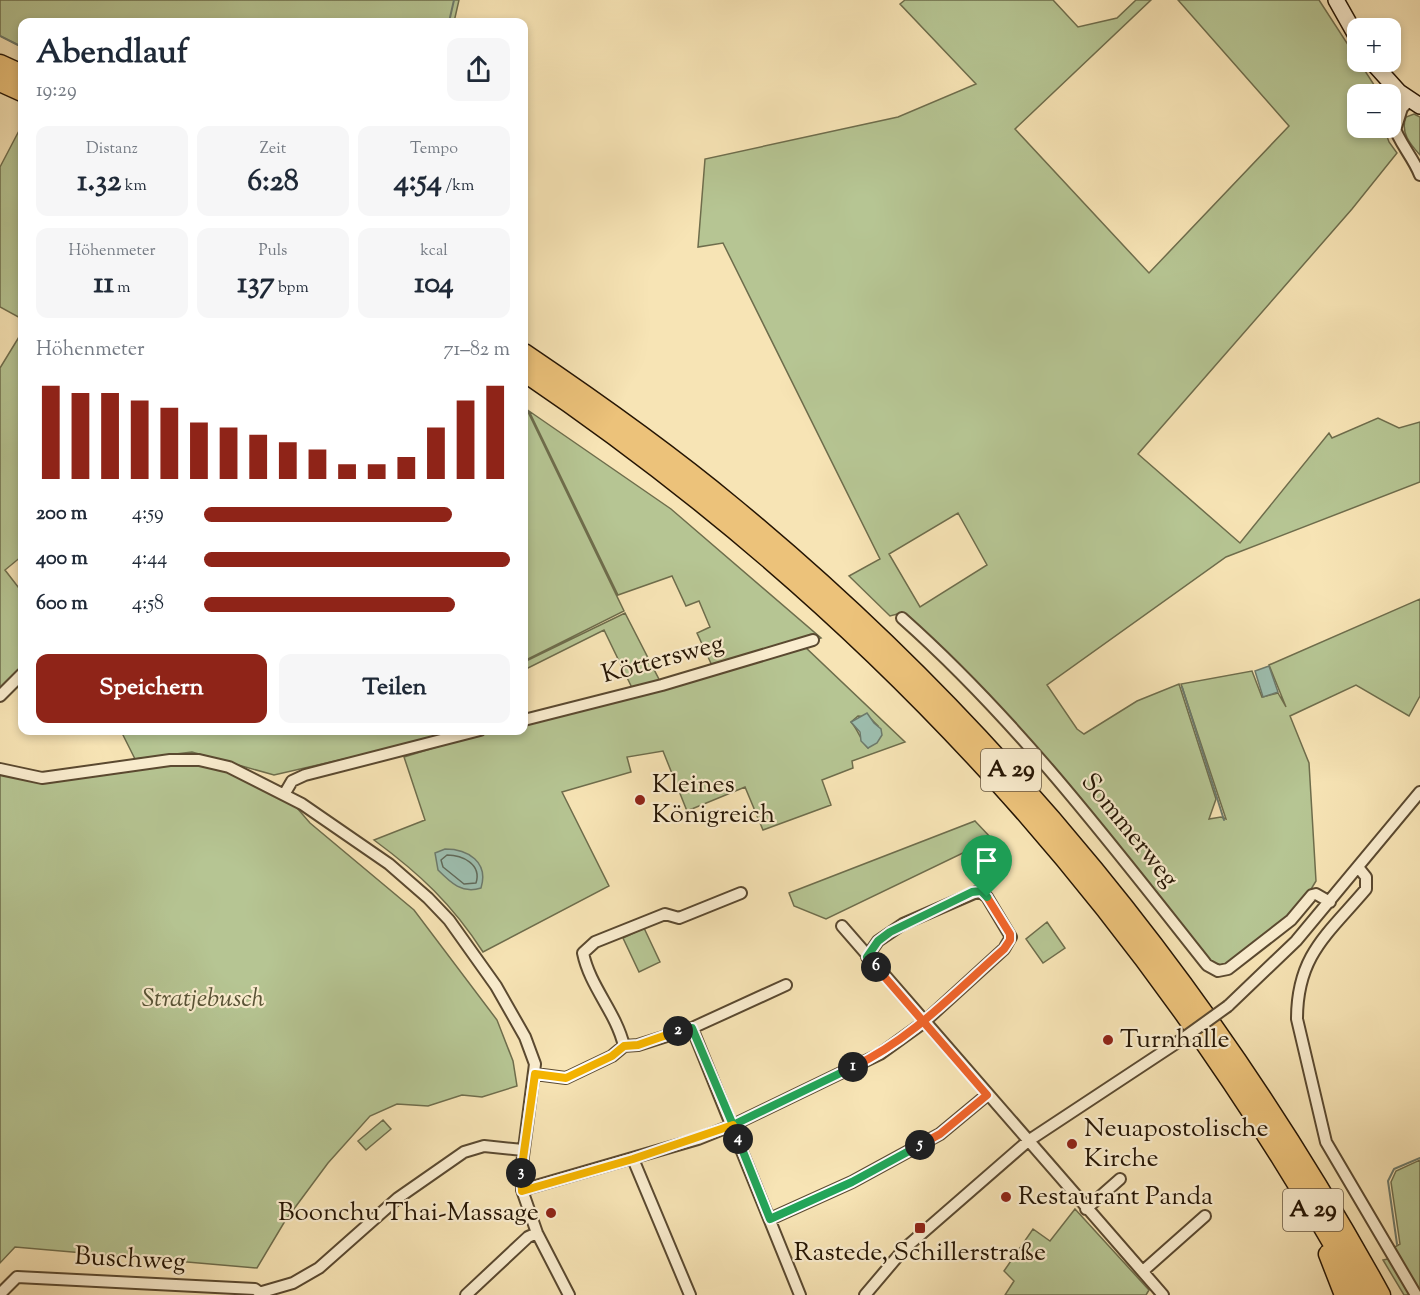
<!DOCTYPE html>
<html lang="de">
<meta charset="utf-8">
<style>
body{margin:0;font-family:"Sorts Mill Goudy",serif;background:#f6f6f7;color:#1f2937;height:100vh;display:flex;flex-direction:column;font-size:22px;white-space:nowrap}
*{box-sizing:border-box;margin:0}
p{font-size:20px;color:#747a83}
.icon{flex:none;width:33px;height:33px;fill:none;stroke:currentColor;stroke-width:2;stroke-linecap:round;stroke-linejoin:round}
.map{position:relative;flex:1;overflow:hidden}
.panel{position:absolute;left:18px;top:18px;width:510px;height:717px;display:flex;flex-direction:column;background:#fff;border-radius:12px;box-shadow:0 3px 9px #0003}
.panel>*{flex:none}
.controls{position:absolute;left:1347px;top:18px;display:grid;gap:12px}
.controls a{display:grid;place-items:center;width:54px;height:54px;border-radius:12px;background:#fff;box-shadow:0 3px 9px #0003;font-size:30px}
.pin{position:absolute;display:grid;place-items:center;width:51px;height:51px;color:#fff;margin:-62px -26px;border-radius:50% 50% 50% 0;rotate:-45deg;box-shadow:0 0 6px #0007}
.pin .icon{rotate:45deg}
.km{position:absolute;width:30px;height:30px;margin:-15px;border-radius:50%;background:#222;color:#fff;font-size:16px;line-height:30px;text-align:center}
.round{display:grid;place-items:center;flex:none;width:63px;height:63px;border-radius:12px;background:#f6f6f7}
.headline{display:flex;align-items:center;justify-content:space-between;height:102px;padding:0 18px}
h1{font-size:33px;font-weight:700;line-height:45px}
.metrics{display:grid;grid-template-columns:repeat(3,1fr);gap:9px;height:102px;padding:6px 18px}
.metrics div{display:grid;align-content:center;border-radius:12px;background:#f6f6f7;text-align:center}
.metrics b{font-size:30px;font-weight:700}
.metrics small{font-size:16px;font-weight:400}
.metrics p{font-size:16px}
.chart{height:168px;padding:12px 18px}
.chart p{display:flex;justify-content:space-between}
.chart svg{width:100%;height:108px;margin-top:6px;stroke:#8f2418;stroke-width:6}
.cta{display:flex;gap:12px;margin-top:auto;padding:12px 18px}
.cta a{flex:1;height:69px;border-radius:12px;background:#8f2418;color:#fff;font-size:24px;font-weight:700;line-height:69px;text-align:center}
.cta a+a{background:#f6f6f7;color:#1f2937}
ul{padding:0 18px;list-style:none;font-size:20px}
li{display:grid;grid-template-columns:96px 72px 1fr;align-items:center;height:45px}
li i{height:15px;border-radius:8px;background:#8f2418}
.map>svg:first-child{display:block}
.green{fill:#b6c593;stroke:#6e6d4c;stroke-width:1.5;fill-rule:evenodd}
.water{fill:#9dbeaf;stroke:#6d7a6b;stroke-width:1.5}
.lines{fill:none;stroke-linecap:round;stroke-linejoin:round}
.shore{stroke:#616a5a;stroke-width:1.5}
.stream{stroke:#6d7a6b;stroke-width:2}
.street-casing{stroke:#5a4930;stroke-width:14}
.secondary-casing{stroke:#251504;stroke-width:18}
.highway-casing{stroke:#251504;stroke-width:21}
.street{stroke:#faedcf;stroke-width:10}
.secondary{stroke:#faedcf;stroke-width:15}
.highway{stroke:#ecc27a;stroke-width:18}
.street-bridge-casing{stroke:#5a4930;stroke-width:14;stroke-linecap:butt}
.street-bridge{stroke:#faedcf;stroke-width:10}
.split-1-casing{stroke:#fff;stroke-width:12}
.split-2-casing{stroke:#fff;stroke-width:12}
.split-3-casing{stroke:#fff;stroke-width:12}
.split-4-casing{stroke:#fff;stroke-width:12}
.split-5-casing{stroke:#fff;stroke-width:12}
.split-6-casing{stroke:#fff;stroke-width:12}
.split-7-casing{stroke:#fff;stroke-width:12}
.split-1{stroke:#f0652b;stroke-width:8}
.split-2{stroke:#22a559;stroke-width:8}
.split-3{stroke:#f5b400;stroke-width:8}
.split-4{stroke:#f5b400;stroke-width:8}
.split-5{stroke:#22a559;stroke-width:8}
.split-6{stroke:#f0652b;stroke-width:8}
.split-7{stroke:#22a559;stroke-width:8}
.poi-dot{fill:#8f2418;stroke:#faedcf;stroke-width:2}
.labels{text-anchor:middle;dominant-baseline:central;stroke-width:4.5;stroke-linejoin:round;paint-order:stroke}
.shield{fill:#faedcf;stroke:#655641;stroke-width:1.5}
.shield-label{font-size:24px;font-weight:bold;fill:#251504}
.street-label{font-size:26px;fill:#251504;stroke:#faedcf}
.poi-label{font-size:26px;fill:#251504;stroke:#faedcf;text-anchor:start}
.park-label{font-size:26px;font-style:italic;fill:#585336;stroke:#faedcf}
</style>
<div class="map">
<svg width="1420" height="1295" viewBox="0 0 1420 1295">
<rect width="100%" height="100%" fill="#f7e4b5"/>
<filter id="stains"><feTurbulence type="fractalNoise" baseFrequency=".00333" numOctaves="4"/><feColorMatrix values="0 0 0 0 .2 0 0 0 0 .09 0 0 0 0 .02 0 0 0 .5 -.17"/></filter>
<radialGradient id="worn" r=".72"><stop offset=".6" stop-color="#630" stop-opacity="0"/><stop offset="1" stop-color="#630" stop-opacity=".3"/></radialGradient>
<!-- green -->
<path class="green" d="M 0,0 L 459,0 L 454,22 L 22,22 L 22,47 L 0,36 Z
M 905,0 L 1053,0 L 1078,27 L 1117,18 L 1136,0 L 1151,0 L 1015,129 L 1149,273 L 1289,126 L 1178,0 L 1319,0 L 1380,94 L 1358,94 L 1358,128 L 1384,128 L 1389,142 L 1397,153 L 1352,209 L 1138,454 L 1240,543 L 1329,433 L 1332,438 L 1378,418 L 1399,428 L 1420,422 L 1420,482 L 1226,557 L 1047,685 L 1077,729 L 1084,734 L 1137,701 L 1179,684 L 1216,799 L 1209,819 L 1221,817 L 1226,819 L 1181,684 L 1252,671 L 1262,697 L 1278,693 L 1286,707 L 1269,665 L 1420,599 L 1420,696 L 1409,716 L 1356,685 L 1290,716 L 1309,763 L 1316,881 L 1299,909 L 1229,966 L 1215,967 L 1120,851 L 901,613 L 890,616 L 849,576 L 880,559 L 723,243 L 698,247 L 705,159 L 898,117 L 976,84 L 900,4 ZM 958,513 L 987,565 L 920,607 L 889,554 Z
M 1414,114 L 1420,117 L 1420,155 C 1410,144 1400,132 1406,117 Z
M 22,125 L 22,319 L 0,307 L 0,167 Z
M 22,332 L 22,556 L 5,570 L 22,592 L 22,674 L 0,696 L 0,368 Z
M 524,409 L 528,412 L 624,611 L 524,661 Z
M 529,411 L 671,509 L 821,638 L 802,644 L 905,742 L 852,761 L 853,768 L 822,780 L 831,805 L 763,830 L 745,787 L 687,811 L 663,751 L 627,757 L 631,772 L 562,792 L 609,886 L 483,952 C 452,904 420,874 374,840 L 425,820 L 404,757 L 489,731 L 524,730 L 524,720 L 634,692 L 604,630 L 524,670 L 524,662 L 625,613 L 662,685 L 714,670 L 697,633 L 710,627 L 699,601 L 686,606 L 672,576 L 618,595 ZM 858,716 L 869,717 L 878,726 L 868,748 C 860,740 859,731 851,722 Z
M 121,731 L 479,731 L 414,748 L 370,753 L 274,775 L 192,752 L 135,759 Z
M 170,760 L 229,767 L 291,801 L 310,823 L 414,910 L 497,1020 L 513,1061 L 517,1086 L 482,1097 L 462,1095 L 428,1106 L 397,1104 L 370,1116 L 328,1163 L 285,1221 L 257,1268 L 15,1247 L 0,1263 L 0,769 L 23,775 Z
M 975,821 L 992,839 L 826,919 L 794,906 L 789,893 Z
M 1047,922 L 1065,948 L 1043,963 L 1026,939 Z
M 644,928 L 660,962 L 639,972 L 623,938 Z
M 383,1120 L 391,1129 L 366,1150 L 358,1141 Z
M 1420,1160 L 1420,1295 L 1404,1295 L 1383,1260 L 1397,1257 L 1393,1248 L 1400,1244 L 1391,1182 L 1396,1171 Z
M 1075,1209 L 1149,1290 L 1146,1295 L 1005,1295 L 1014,1281 L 1004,1271 L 1033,1229 L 1050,1241 Z"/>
<!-- water -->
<path class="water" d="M 1269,666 L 1278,692 L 1263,697 L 1255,671 Z
M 867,713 L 874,723 L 881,729 L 882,735 L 877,743 L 868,748 L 861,741 L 860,732 L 851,722 Z
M 445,849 C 468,849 489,862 481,888 C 462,894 451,883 438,870 L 435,853 Z"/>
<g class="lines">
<!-- shore -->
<path class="shore" d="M 447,855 C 462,855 482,864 476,883 L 464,884 L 443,867 L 441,860 Z"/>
<!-- stream -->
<path class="stream" d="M 449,22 L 454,0
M 0,36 L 22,47
M 1182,687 L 1224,820
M 1397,1244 L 1388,1181 L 1394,1169 L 1420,1158"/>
<defs>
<path id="street" d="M 1399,92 C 1377,123 1410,148 1420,175
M 1396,127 L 1402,108 L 1410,100
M 902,618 C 1018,721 1111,844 1207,965 L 1218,971 L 1228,969 L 1291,920 L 1312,895 L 1316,894 L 1330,902
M 0,696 L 22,674
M 524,720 L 662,685 L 813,640
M 0,769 L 42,778 L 170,760 L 199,760 L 229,767 L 302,804 L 389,864 L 428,898 L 449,920 L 496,986 L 525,1037 L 535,1064 L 522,1164 L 522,1190 L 537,1233 L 569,1295
M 285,793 L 292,781 L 305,775 L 480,730
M 1358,867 L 1366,877 L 1366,889 C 1328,934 1297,955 1297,1019 L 1326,1142 L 1416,1295
M 842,926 L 1163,1295
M 1228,1006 L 1296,941 L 1420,792
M 692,1028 L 800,1295
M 624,1046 L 638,1045 L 692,1028 L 786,985
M 535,1074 L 566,1078 L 612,1056 L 624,1046 C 616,1012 590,987 583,953 L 595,942 L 665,914 L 679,918 L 741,893
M 633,1159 L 690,1295
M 522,1190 L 698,1139 L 733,1125 L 880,1054 L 923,1023 L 1004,949 L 1011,937 L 987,897 L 979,891 L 903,924 L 878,941 L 867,957
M 1086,1209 L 1120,1179
M 770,1219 L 852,1182 L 940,1134 L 987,1095
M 1143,1271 L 1205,1216
M 262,1292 L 293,1283 L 319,1268 L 398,1198 L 464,1152 L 484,1146 L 523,1150
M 0,1294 L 17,1277 L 255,1289 L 263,1295
M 466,1295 L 528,1237 L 537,1233
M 865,1295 L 904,1249 L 1028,1141 L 1178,1042"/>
<path id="secondary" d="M 1336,0 L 1358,39
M 1372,62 L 1399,92 L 1420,106"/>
<path id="highway" d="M 0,64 L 22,74
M 0,82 L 22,92
M 524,353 C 595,401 666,451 732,506 C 998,725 1215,993 1381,1295
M 524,372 C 884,616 1150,916 1362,1295
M 1328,1254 L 1344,1295"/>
</defs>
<!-- street casing -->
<use href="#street" class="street-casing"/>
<!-- secondary casing -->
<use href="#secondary" class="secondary-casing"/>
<!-- highway casing -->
<use href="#highway" class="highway-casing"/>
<!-- street -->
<use href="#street" class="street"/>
<!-- secondary -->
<use href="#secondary" class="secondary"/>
<!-- highway -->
<use href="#highway" class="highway"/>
<defs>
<path id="street-bridge" d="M 1178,1042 L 1228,1006"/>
</defs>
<!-- street-bridge casing -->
<use href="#street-bridge" class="street-bridge-casing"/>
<!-- street-bridge -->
<use href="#street-bridge" class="street-bridge"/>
</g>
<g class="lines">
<defs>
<path id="split-1" d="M 853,1067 C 912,1039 955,992 1004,949 L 1010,940 L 1010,934 L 987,897"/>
<path id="split-2" d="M 678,1031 L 692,1028 L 733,1125 L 853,1067"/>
<path id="split-3" d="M 521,1173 L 535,1074 L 566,1078 L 612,1056 L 624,1046 L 638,1045 L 678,1031"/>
<path id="split-4" d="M 521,1173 L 522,1191 L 633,1159 L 733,1125 L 738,1139"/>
<path id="split-5" d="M 738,1139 L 770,1219 L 852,1182 L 920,1145"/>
<path id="split-6" d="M 876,967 L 987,1095 L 940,1134 L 920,1145"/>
<path id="split-7" d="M 876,967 L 867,957 L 878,941 L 890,932 L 972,892 L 981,891 L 987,897"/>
</defs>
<!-- split-1 casing -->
<use href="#split-1" class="split-1-casing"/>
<!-- split-2 casing -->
<use href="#split-2" class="split-2-casing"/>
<!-- split-3 casing -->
<use href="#split-3" class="split-3-casing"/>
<!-- split-4 casing -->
<use href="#split-4" class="split-4-casing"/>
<!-- split-5 casing -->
<use href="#split-5" class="split-5-casing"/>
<!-- split-6 casing -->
<use href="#split-6" class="split-6-casing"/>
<!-- split-7 casing -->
<use href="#split-7" class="split-7-casing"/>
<!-- split-1 -->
<use href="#split-1" class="split-1"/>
<!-- split-2 -->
<use href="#split-2" class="split-2"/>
<!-- split-3 -->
<use href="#split-3" class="split-3"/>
<!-- split-4 -->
<use href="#split-4" class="split-4"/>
<!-- split-5 -->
<use href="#split-5" class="split-5"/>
<!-- split-6 -->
<use href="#split-6" class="split-6"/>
<!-- split-7 -->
<use href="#split-7" class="split-7"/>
</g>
<!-- markers -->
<g class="poi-dot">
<circle cx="640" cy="800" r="6"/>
<circle cx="1108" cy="1040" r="6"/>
<circle cx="1072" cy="1144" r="6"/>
<circle cx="1006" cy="1197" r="6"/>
<circle cx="551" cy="1213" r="6"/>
<rect x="914" y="1222" width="12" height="12" rx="3"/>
</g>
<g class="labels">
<!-- shield labels -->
<g class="shield">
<rect x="981" y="749" width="60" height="42" rx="4.5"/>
<rect x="1283" y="1189" width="60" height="42" rx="4.5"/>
</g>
<g class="shield-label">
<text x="1011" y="770">A 29</text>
<text x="1313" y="1210">A 29</text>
</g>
<!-- street labels -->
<g class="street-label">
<text transform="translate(663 660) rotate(-15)">Köttersweg</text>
<text transform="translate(1129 831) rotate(51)">Sommerweg</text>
<text transform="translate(130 1260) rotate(3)">Buschweg</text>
</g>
<!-- poi labels -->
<g class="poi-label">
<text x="652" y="785">Kleines<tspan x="652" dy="30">Königreich</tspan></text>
<text x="1120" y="1040">Turnhalle</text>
<text x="1084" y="1129">Neuapostolische<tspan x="1084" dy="30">Kirche</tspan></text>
<text x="1018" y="1197">Restaurant Panda</text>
<text x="539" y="1213" text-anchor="end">Boonchu Thai-Massage</text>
<text x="920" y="1253" text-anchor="middle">Rastede, Schillerstraße</text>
</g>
<!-- park labels -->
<g class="park-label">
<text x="203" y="999">Stratjebusch</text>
</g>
</g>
<rect width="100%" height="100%" filter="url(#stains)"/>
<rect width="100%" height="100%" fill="url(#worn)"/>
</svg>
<div class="controls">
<a>+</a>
<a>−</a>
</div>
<div class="pin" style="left:987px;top:897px;background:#1e9e55"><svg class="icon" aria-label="arrive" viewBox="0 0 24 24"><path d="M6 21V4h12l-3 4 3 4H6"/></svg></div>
<b class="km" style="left:853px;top:1067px">1</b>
<b class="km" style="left:678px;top:1031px">2</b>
<b class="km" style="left:521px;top:1173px">3</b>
<b class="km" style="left:738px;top:1139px">4</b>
<b class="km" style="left:920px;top:1145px">5</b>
<b class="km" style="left:876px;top:967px">6</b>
<section class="panel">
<div class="headline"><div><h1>Abendlauf</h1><p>19:29</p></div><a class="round"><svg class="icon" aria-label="share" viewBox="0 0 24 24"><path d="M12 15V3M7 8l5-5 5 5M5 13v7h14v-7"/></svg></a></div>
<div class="metrics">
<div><p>Distanz</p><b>1.32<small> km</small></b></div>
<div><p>Zeit</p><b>6:28</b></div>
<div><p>Tempo</p><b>4:54<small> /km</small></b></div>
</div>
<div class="metrics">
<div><p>Höhenmeter</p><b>11<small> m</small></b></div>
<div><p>Puls</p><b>137<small> bpm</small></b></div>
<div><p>kcal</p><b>104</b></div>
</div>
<div class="chart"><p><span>Höhenmeter</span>71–82 m</p>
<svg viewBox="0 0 160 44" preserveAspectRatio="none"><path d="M5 44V6M15 44V9M25 44V9M35 44V12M45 44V15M55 44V21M65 44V23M75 44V26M85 44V29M95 44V32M105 44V38M115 44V38M125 44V35M135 44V23M145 44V12M155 44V6"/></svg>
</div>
<ul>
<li><b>200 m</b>4:59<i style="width:81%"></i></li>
<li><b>400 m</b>4:44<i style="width:100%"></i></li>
<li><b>600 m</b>4:58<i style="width:82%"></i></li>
</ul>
<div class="cta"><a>Speichern</a><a>Teilen</a></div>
</section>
</div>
